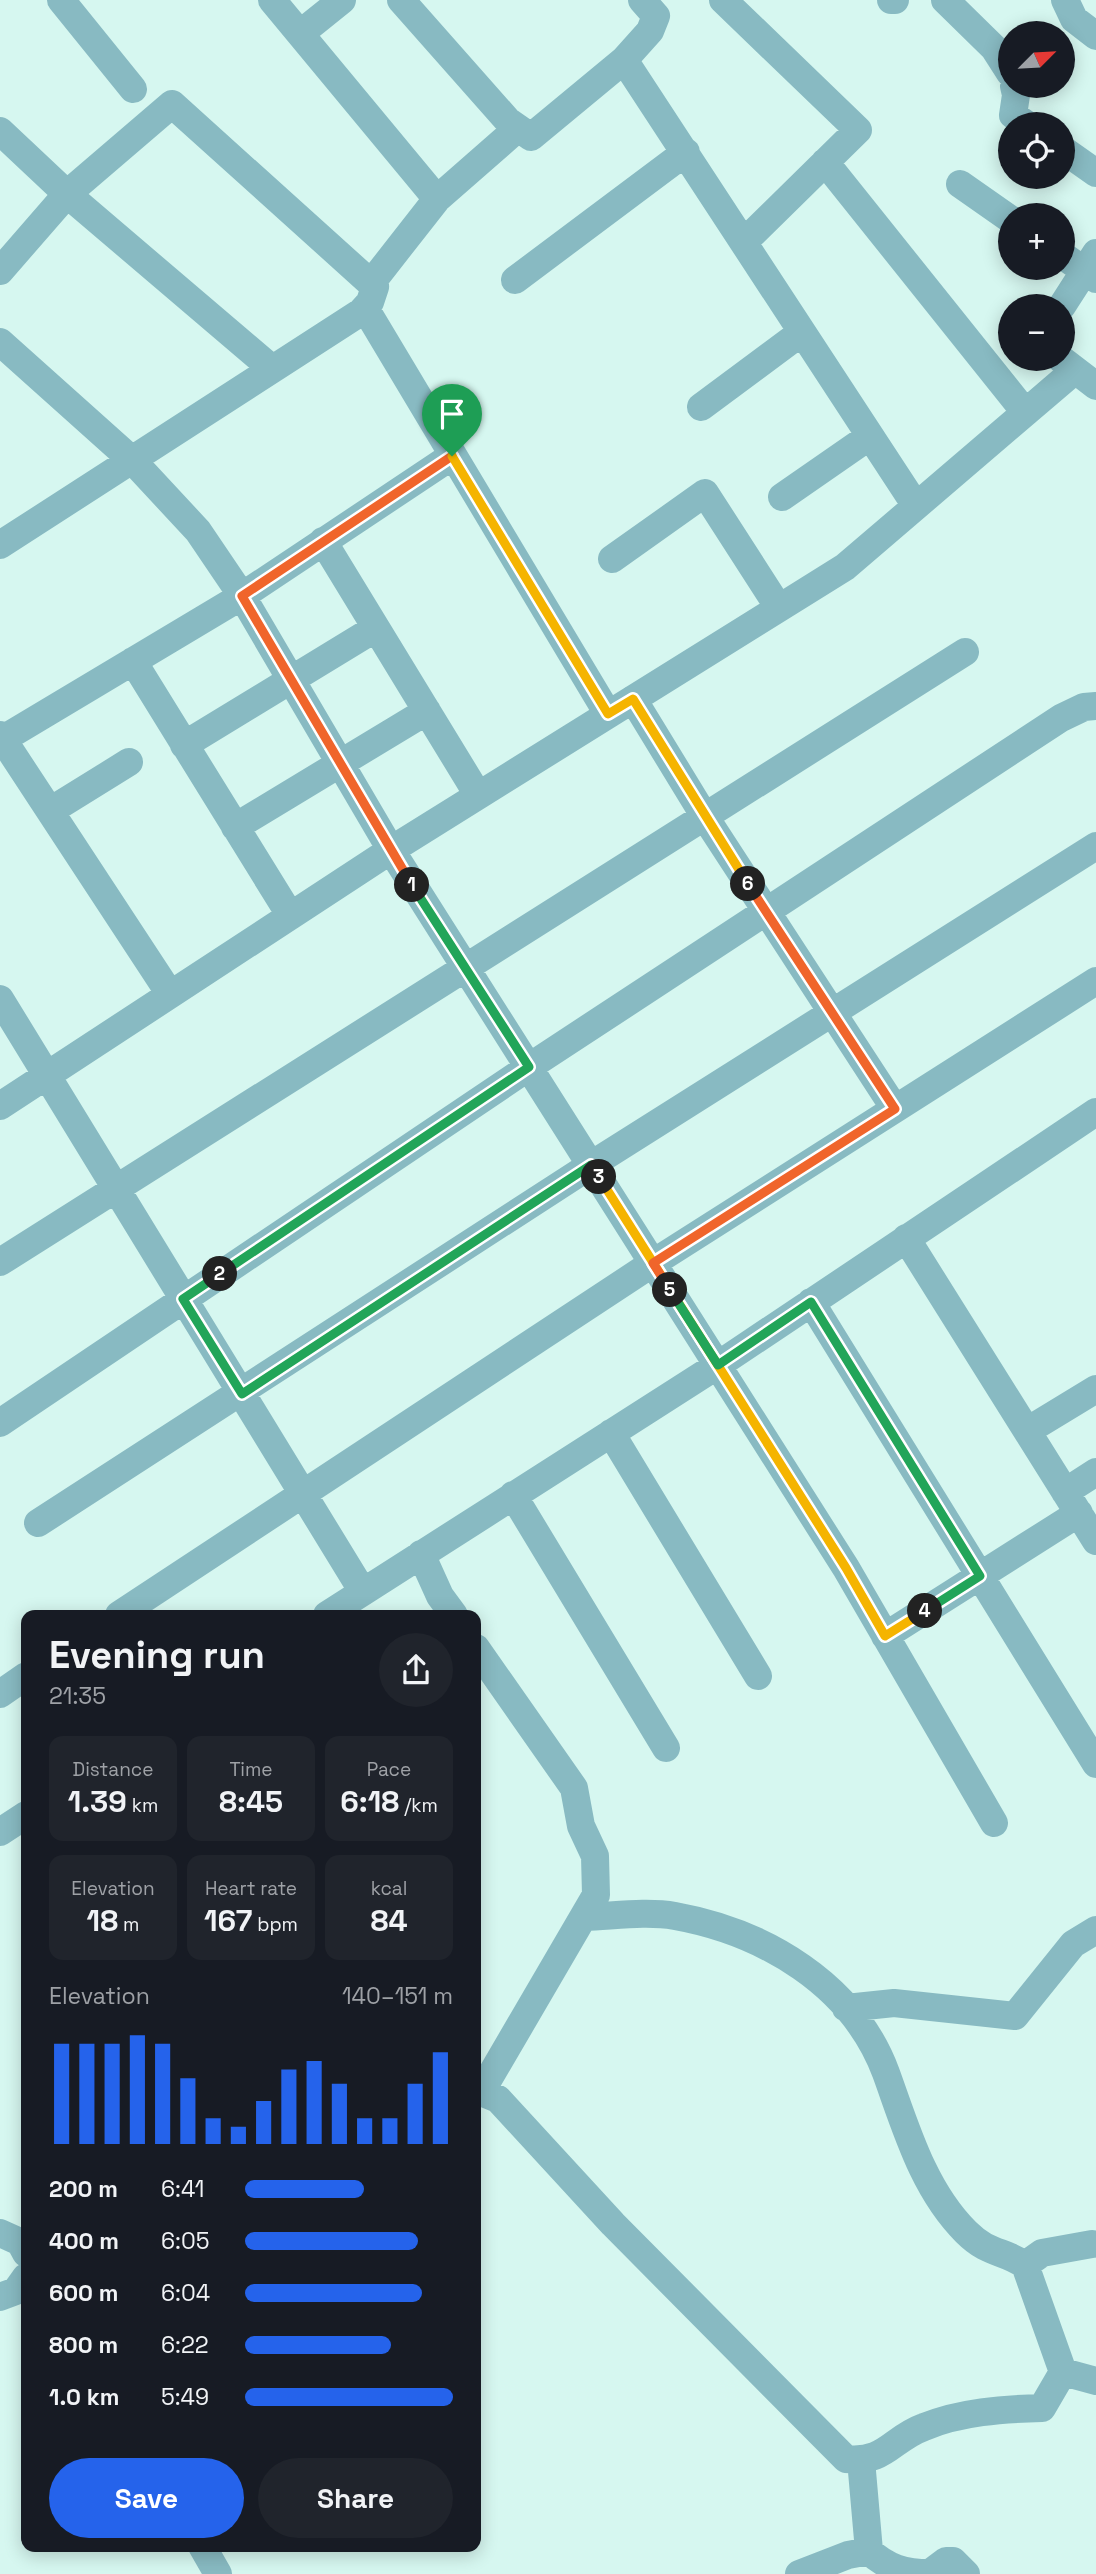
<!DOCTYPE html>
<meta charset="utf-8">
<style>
body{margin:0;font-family:"Space Grotesk",sans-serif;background:#20242c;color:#f1f3f6;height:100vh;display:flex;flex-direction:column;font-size:26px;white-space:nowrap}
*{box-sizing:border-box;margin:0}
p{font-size:23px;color:#9ea1a6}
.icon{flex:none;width:38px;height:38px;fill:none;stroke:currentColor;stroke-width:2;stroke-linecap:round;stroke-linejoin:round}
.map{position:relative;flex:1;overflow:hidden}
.panel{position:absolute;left:21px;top:1610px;width:460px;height:942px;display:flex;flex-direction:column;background:#171b24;border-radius:14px;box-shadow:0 4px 18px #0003}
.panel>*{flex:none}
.needle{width:46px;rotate:66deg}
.fabs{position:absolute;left:998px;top:21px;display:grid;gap:14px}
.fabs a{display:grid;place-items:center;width:77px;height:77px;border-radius:50%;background:#171b24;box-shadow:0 4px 18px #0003;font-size:35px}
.pin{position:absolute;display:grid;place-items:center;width:60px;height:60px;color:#fff;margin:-72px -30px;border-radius:50% 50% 50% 0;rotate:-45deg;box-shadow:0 0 7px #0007}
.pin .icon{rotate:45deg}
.km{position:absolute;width:35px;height:35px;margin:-18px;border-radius:50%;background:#222;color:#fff;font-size:19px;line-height:35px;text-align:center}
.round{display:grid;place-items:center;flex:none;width:74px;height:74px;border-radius:37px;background:#20242c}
.headline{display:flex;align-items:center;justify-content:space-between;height:119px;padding:0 28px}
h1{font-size:38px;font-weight:700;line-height:52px}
.stats{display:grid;grid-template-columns:repeat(3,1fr);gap:10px;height:119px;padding:7px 28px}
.stats div{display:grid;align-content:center;border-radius:14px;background:#20242c;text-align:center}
.stats b{font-size:30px;font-weight:700}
.stats small{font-size:19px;font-weight:400}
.stats p{font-size:19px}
.chart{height:196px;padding:14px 28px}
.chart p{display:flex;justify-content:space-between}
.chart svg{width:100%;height:126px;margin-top:7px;stroke:#2563eb;stroke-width:6}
.button{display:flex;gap:14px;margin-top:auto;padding:14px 28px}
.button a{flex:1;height:80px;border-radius:42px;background:#2563eb;color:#fff;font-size:28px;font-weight:700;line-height:80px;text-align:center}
.button a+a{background:#20242c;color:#f1f3f6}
ul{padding:0 28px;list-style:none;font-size:23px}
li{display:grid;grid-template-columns:112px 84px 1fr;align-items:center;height:52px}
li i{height:18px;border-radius:9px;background:#2563eb}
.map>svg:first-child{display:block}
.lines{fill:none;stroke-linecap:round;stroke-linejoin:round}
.minor{stroke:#88bac2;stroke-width:28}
.split-1-casing{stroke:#fff;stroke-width:14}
.split-2-casing{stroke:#fff;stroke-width:14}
.split-3-casing{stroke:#fff;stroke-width:14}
.split-4-casing{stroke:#fff;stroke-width:14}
.split-5-casing{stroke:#fff;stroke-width:14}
.split-6-casing{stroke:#fff;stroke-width:14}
.split-7-casing{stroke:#fff;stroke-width:14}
.split-1{stroke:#f0652b;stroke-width:9}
.split-2{stroke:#22a559;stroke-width:9}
.split-3{stroke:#22a559;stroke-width:9}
.split-4{stroke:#f5b400;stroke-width:9}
.split-5{stroke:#22a559;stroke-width:9}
.split-6{stroke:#f0652b;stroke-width:9}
.split-7{stroke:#f5b400;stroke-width:9}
</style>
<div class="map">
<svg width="1096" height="2574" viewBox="0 0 1096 2574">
<rect width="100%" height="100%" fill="#d6f7f0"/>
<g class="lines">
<!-- minor -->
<path class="minor" d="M 61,0 L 133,89
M 272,0 L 437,199
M 401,0 L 508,121 L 531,137 L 624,60
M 642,0 L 656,16 L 650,31 L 624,60 L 916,506
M 723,0 L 858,130 L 744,242
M 891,0 L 895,0
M 945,0 L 994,48 L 1010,73
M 1065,0 L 1074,19 L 1096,36
M 301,33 L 342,0
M 1014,86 L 1016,95 L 1013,115 L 1026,124
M 0,131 L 67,194 L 271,368
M 1062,149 L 1096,173
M 825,162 L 1025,412
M 960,184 L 1010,219
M 1062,255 L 1096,279
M 0,271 L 67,194 L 172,104 L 375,287 L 370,302 L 361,312 L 0,545
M 515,280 L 686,152
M 372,282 L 437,199 L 518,128
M 1062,306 L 1096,253
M 365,308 L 608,714
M 0,342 L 133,461 L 198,531 L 242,596 L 391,850 L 846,1568 L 994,1823
M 1061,359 L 1096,386
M 701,407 L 802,332
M 782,497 L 870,436
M 323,541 L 478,795
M 612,559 L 705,493 L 779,608
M 133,661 L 290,915
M 633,699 L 705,817 L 895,1109
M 0,735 L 170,994
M 3,739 L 242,596 L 452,456
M 184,745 L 376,628
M 50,811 L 129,762
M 235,827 L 427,711
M 0,999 L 363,1592
M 0,1106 L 391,850 L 845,567 L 1074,371
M 906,1238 L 1096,1541
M 0,1262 L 965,652
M 811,1302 L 1096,1764
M 0,1423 L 529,1067 L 1061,718 L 1084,707 L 1096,706
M 1027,1431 L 1096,1389
M 611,1433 L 758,1676
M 1065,1492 L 1096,1472
M 513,1495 L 666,1748
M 38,1523 L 591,1165 L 1096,846
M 421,1554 L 440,1596 L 454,1615
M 119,1615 L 653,1263 L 1096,981
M 327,1615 L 718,1365 L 1096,1112
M 885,1636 L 1079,1513
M 476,1648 L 574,1788 L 581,1826 L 595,1856 L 596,1895 L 481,2092
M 0,1694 L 26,1676
M 0,1832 L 26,1815
M 585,1917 C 614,1916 646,1911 675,1916 C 764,1932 853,1984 886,2073 C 906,2128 923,2189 966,2232 C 989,2255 1004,2250 1025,2265 L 1063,2372
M 846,2008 L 894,2003 L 1015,2016 L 1073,1944 L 1096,1930
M 476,2090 L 498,2099 L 613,2224 L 846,2459 C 886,2463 891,2439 924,2427 C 960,2412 1003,2409 1042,2408 L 1063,2372 L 1096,2381
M 0,2233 L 20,2242 L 26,2253
M 1025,2265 L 1042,2253 L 1092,2244
M 0,2297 L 16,2291 L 26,2277
M 202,2546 L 218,2574
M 869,2551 C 887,2568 905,2573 930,2573 L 946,2561 L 953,2561 L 966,2574
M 799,2574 L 848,2555 L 869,2551 L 861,2460"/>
</g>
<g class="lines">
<defs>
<path id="split-1" d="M 412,885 L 242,596 L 452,456"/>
<path id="split-2" d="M 220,1274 L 529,1067 L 412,885"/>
<path id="split-3" d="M 220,1274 L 183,1299 L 242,1394 L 591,1165 L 599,1177"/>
<path id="split-4" d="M 599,1177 L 846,1568 L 885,1636 L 925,1611"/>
<path id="split-5" d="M 670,1290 L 718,1365 L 811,1302 L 980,1576 L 925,1611"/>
<path id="split-6" d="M 670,1290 L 653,1263 L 895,1109 L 748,884"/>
<path id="split-7" d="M 452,456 L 608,714 L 633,699 L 748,884"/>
</defs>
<!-- split-1 casing -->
<use href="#split-1" class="split-1-casing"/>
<!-- split-2 casing -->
<use href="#split-2" class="split-2-casing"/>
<!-- split-3 casing -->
<use href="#split-3" class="split-3-casing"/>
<!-- split-4 casing -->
<use href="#split-4" class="split-4-casing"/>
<!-- split-5 casing -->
<use href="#split-5" class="split-5-casing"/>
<!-- split-6 casing -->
<use href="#split-6" class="split-6-casing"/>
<!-- split-7 casing -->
<use href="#split-7" class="split-7-casing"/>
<!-- split-1 -->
<use href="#split-1" class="split-1"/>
<!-- split-2 -->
<use href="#split-2" class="split-2"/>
<!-- split-3 -->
<use href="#split-3" class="split-3"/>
<!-- split-4 -->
<use href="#split-4" class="split-4"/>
<!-- split-5 -->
<use href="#split-5" class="split-5"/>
<!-- split-6 -->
<use href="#split-6" class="split-6"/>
<!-- split-7 -->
<use href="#split-7" class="split-7"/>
</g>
</svg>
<div class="fabs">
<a><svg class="needle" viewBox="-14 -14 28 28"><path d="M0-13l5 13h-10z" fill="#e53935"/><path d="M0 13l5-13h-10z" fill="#9ea1a6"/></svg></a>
<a><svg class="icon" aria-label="locate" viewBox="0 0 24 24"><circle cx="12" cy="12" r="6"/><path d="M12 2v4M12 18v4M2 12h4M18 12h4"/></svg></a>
<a>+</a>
<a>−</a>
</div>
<div class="pin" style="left:452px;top:456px;background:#1e9e55"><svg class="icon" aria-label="arrive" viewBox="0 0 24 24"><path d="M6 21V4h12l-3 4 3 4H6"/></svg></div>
<b class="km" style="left:412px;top:885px">1</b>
<b class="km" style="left:220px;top:1274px">2</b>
<b class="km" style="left:599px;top:1177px">3</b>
<b class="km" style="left:925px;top:1611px">4</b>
<b class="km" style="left:670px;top:1290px">5</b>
<b class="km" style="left:748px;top:884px">6</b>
<section class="panel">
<div class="headline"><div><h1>Evening run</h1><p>21:35</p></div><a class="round"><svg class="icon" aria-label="share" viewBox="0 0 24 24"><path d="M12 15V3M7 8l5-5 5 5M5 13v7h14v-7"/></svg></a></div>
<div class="stats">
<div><p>Distance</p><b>1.39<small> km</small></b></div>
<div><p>Time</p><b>8:45</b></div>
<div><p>Pace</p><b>6:18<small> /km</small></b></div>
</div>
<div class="stats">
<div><p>Elevation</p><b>18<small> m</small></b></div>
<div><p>Heart rate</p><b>167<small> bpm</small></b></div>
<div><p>kcal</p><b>84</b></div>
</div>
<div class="chart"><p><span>Elevation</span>140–151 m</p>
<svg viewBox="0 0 160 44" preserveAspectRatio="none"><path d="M5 44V9M15 44V9M25 44V9M35 44V6M45 44V9M55 44V21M65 44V35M75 44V38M85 44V29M95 44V18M105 44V15M115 44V23M125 44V35M135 44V35M145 44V23M155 44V12"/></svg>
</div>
<ul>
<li><b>200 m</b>6:41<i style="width:57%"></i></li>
<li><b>400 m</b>6:05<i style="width:83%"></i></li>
<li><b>600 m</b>6:04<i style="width:85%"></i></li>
<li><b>800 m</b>6:22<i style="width:70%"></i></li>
<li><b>1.0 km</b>5:49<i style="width:100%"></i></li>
</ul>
<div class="button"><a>Save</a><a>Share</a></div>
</section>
</div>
